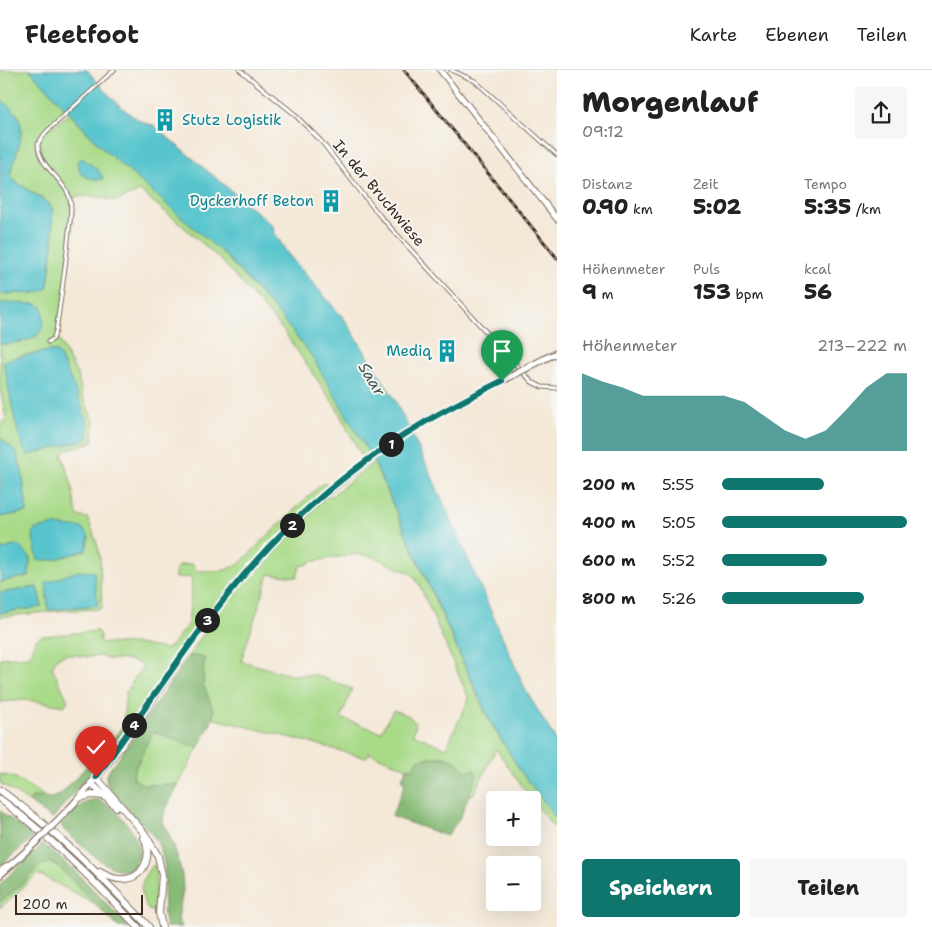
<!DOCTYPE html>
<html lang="de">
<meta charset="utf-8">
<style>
body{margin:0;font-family:"Shantell Sans",sans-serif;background:#f6f6f6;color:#222;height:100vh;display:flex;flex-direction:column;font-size:19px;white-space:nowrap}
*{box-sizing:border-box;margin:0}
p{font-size:16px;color:#767676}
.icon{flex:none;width:28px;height:28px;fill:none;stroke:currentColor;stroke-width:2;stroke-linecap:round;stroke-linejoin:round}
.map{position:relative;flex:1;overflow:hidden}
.panel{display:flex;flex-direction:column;background:#fff;width:375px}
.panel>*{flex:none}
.tools{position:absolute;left:486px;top:721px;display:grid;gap:10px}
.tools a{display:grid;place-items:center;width:55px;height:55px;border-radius:5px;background:#fff;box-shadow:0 5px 20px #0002;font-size:25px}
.scale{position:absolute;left:15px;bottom:12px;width:128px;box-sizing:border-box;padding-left:5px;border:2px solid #3b2a1e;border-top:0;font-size:14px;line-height:18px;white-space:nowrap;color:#3b2a1e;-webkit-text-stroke:4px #f6f6f2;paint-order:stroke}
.pin{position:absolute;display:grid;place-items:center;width:42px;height:42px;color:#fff;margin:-51px -21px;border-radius:50% 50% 50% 0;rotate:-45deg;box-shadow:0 0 5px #0007}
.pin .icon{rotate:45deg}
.km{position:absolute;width:25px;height:25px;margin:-12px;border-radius:50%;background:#222;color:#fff;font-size:14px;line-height:25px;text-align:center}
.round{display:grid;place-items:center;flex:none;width:52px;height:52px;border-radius:5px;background:#f6f6f6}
.overview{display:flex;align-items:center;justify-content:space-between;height:85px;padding:0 25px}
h1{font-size:28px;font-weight:800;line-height:38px}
.metrics{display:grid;grid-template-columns:repeat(3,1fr);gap:8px;height:85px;padding:5px 25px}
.metrics div{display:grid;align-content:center}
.metrics b{font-size:21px;font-weight:800}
.metrics small{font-size:14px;font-weight:400}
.metrics p{font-size:14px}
.chart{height:140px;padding:10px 25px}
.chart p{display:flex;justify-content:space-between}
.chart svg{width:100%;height:90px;margin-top:5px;fill:#0f766e;opacity:.7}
.primary-button{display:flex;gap:10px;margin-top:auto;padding:10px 25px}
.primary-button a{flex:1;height:58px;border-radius:5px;background:#0f766e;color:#fff;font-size:20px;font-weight:800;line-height:58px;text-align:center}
.primary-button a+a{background:#f6f6f6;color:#222}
ul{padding:0 25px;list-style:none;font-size:16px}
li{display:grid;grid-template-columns:80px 60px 1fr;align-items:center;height:38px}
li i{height:12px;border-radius:6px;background:#0f766e}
header{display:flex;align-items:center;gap:30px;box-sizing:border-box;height:70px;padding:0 25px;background:#fff;border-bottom:1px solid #e0e0e0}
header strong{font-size:24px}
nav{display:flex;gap:28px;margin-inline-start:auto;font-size:18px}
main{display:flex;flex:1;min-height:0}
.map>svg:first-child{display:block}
.green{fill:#a8da88;stroke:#728253;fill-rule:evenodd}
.forest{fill:#86ba74;stroke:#607249}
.water{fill:#58c5ce;stroke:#4a7876}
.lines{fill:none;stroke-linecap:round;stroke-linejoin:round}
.street-casing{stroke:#7c6c5f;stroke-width:5}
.secondary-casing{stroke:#7c6c5f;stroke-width:7}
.primary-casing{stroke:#7c6c5f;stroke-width:8}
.highway-casing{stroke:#7c6c5f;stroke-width:8}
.street{stroke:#fff;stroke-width:3}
.secondary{stroke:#fff;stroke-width:5}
.primary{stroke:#fff;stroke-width:5.5}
.highway{stroke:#fff;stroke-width:6}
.rail-casing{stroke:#3b2a1e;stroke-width:3}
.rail{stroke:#f6f6f2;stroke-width:1;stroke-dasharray:4;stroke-linecap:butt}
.primary-bridge-casing{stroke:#7c6c5f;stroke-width:8;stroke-linecap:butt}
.primary-bridge{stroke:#fff;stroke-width:5.5}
.route-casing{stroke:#fff;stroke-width:10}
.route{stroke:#0f766e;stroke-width:6}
.labels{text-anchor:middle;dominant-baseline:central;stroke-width:4;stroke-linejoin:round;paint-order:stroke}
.culture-label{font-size:15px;fill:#0d838f;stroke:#f6f6f2;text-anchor:end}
.street-label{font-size:15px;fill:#3b2a1e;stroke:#f6f6f2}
.water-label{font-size:16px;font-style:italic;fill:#445853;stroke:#f6f6f2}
</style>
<header>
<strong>Fleetfoot</strong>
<nav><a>Karte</a><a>Ebenen</a><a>Teilen</a></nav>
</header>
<main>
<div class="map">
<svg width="557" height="857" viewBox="0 0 557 857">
<rect width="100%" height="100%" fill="#f6f6f2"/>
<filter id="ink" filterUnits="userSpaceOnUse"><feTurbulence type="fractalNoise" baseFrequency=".02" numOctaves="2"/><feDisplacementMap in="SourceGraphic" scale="10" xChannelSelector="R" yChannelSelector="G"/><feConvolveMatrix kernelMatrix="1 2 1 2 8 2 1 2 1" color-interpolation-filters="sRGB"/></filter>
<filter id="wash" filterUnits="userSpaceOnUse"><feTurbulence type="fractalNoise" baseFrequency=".0096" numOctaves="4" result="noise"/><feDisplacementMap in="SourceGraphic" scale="20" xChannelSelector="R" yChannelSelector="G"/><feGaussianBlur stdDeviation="1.12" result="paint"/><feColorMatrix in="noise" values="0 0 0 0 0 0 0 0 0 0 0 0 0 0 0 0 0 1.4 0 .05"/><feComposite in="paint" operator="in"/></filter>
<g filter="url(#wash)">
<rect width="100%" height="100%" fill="#f4e8d7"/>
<!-- green -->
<path class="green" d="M 0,0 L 30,0 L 67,40 L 52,54 L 53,57 L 69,43 L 102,78 L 214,174 L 276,241 L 311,285 L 371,384 L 363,389 L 336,337 L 282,259 L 221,190 L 178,152 L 140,121 L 116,131 L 94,126 L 75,127 L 72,129 L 70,176 L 58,268 L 78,306 L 82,325 L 94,352 L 93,372 L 66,380 L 62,385 L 71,412 L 77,445 L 81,447 L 88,448 L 98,477 L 100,489 L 102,538 L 99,539 L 57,541 L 0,547 L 0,543 L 41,537 L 36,517 L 0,523 L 0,512 L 29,506 L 30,487 L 18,475 L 0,480 L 0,447 L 27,442 L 22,402 L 17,383 L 2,369 L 0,369 L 0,355 L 6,348 L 0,318 L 0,274 L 32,269 L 38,265 L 37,234 L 0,234 L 0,224 L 34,223 L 48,216 L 53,174 L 52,138 L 49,133 L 12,109 L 10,105 L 21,63 L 18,45 L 0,29 ZM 48,281 L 56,281 L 60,286 L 88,353 L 18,358 L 4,295 L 5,291 L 25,285 Z
M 374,392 L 488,649 L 521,702 L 557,749 L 557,761 L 533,732 L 496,679 L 473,725 L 468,726 L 471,716 C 459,686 448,682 416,691 L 413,698 L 407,698 L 369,683 L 366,688 L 316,674 L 212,648 L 214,642 L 203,614 L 204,588 L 188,586 L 213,551 L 206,546 L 132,651 L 128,649 L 123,655 L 126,622 L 143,595 L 129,590 L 107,589 L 101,586 L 88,587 L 66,584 L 57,588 L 52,597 L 68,631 L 64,636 L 28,630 L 0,632 L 0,588 L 28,586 L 32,582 L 36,569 L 42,566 L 97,561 L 100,565 L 100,572 L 103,573 L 138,574 L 165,579 L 170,577 L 188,554 L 192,515 L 191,507 L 176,508 L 176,499 L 180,495 L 193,494 L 196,501 C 215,500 223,504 240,493 L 293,441 L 322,414 L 327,414 L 329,417 L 324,421 L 330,427 ZM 356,484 L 371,486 L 412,504 L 419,514 L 469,629 L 446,678 L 413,664 L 416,654 L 409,646 L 393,640 L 381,662 L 341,648 L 352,619 L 316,605 L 291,605 L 241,591 L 269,504 L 297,507 L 300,496 L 309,494 L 309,492 Z
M 153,662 L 157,662 L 166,667 L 196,677 L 199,676 L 178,716 L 175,714 L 144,715 L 134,709 C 131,698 145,672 153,662 Z
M 0,704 L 16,708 L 47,728 L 33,727 L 29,732 L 0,713 Z
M 50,792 L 58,796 L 96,834 L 38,804 L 0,838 L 0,832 L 29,808 L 38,797 Z
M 154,795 L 156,802 L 154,840 L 152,841 L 148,840 C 141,824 138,820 146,804 C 149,800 150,797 154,795 Z"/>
<!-- forest -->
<path class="forest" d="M 188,586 L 202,586 L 204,588 L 203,614 L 214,642 L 210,655 L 199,676 L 196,677 L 166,667 L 157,662 L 153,662 L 133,703 L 134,709 L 144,715 L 175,714 L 178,716 L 164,743 L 163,751 L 175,779 L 182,805 L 183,820 L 178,848 L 182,857 L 166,857 C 158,828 174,801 156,770 C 148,756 105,723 106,707 C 107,701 115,693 119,688 Z
M 128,649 L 132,651 L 127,659 L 52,749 L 29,732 L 33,727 L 52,728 L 61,724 L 97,685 L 106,678 Z
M 430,687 C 448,688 453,686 465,701 L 474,700 L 477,704 L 461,746 L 447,766 L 393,747 L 392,745 L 405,715 L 402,709 L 407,698 L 413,698 L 416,691 Z
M 97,729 C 117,737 151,774 134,795 C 131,800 126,801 120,800 C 99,795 80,773 64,760 L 61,755 C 72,744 81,731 97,729 Z
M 0,741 L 34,767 L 0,796 Z
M 43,774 L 75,801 L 129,857 L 118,857 L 58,796 L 50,792 L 38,797 L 29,808 L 0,832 L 0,814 Z"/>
<!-- water -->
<path class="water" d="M 30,0 L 87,0 C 101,16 131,53 153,55 L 273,156 L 274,162 L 287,183 L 345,250 L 394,328 L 429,400 L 526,621 L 557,672 L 557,749 L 521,702 L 489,649 L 374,392 L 311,285 L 276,241 L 226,186 L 102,78 Z
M 0,29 C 6,34 13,39 17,45 C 28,58 14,90 10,105 L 12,109 L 49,134 L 52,138 L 53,175 L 48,216 L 45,220 L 34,223 L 0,224 Z
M 79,89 L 83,89 C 90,94 101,100 103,109 C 95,111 88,108 81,104 L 77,92 Z
M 3,233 L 37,234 L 42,237 C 47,258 41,268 20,272 C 13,273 7,275 0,274 L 0,234 Z
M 48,281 L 56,281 L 60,286 C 67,303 93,354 88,369 L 28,385 C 17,376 8,312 4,294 L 5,291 L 9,289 Z
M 0,369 L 2,369 L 17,383 L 22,402 L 27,442 L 0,447 Z
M 54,455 L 82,458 L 89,466 L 86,480 L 53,490 L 38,490 L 33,468 L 34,460 Z
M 18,475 L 30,487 L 29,506 L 0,512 L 0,480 Z
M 78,501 L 94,502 L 98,535 L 48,540 L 46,513 Z
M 37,517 L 42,537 L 0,543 L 0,523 Z"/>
</g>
<g filter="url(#ink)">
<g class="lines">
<defs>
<path id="street" d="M 240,0 L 292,42 L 321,71 L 380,146 L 532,312 L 542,317 L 557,318
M 451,0 L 475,11 L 557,85
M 48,272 L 53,269 L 56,261 C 61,228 66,194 69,161 C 70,150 73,137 69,126 C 62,107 38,96 38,74 L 45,63 L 114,0"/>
<path id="secondary" d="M 440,0 L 557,149"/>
<path id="primary" d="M 546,288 L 557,283
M 60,748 C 116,693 155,622 201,559 C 255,485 323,420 399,368 C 431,346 467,329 502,311
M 0,805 L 35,773"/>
<path id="highway" d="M 96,707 L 145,764 L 158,786 L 162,805 L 159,843 L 162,857
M 91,713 L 116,737
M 0,720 C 57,761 101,806 149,857
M 79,728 L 92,725 L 104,726
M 0,729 C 51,767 94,811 138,857
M 0,801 L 12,794
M 100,802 C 107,806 115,810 123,809 C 144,809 153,785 144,768"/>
</defs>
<!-- street casing -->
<use href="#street" class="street-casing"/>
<!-- secondary casing -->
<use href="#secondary" class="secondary-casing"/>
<!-- primary casing -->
<use href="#primary" class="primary-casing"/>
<!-- highway casing -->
<use href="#highway" class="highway-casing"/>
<!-- street -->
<use href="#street" class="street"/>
<!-- secondary -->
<use href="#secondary" class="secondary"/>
<!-- primary -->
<use href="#primary" class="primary"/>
<!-- highway -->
<use href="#highway" class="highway"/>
<defs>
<path id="rail" d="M 404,0 L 557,188"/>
</defs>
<!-- rail casing -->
<use href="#rail" class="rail-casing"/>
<!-- rail -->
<use href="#rail" class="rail"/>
<defs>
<path id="primary-bridge" d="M 502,311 L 546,288
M 35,773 L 60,748"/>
</defs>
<!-- primary-bridge casing -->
<use href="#primary-bridge" class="primary-bridge-casing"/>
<!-- primary-bridge -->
<use href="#primary-bridge" class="primary-bridge"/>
</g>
</g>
<g class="lines" filter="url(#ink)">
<defs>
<path id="route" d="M 96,707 C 149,635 196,559 256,491 C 304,437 363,389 425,352 C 450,337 476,324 502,311"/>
</defs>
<!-- route casing -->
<use href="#route" class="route-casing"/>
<!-- route -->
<use href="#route" class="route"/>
</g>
<!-- icons -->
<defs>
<symbol id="building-bare" viewBox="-9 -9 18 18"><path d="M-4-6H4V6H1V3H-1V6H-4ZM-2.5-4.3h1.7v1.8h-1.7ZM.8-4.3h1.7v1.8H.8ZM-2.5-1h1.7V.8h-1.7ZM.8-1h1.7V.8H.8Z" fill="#0f9aa8" stroke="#f6f6f2" stroke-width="2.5" paint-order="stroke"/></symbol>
</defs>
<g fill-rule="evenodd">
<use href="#building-bare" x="149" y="34" width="32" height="32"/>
<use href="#building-bare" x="315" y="115" width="32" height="32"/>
<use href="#building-bare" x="431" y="265" width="32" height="32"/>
</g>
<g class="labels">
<!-- culture labels -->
<g class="culture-label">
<text x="182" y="50" text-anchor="start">Stutz Logistik</text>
<text x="314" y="131">Dyckerhoff Beton</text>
<text x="431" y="281">Mediq</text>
</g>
<!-- street labels -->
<g class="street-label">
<text transform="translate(379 123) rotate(50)">In der Bruchwiese</text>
</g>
<!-- water labels -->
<g class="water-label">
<text transform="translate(372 309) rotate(59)">Saar</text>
</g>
</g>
</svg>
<div class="tools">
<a>+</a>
<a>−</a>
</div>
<div class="scale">200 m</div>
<div class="pin" style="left:502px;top:311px;background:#1e9e55"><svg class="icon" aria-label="arrive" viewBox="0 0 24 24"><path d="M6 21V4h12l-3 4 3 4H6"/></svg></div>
<div class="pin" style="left:96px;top:707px;background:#d93025"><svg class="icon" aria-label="check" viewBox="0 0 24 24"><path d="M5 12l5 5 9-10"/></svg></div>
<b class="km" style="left:391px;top:374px">1</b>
<b class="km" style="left:292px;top:455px">2</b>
<b class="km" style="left:207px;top:550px">3</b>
<b class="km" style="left:134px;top:655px">4</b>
</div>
<section class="panel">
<div class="overview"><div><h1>Morgenlauf</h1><p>09:12</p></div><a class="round"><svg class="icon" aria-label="share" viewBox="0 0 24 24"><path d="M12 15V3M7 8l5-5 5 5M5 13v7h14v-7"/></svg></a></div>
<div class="metrics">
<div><p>Distanz</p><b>0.90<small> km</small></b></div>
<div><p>Zeit</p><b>5:02</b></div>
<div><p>Tempo</p><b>5:35<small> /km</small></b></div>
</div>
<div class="metrics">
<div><p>Höhenmeter</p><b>9<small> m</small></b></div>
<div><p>Puls</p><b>153<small> bpm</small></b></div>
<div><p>kcal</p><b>56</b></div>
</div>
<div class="chart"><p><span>Höhenmeter</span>213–222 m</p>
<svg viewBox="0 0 160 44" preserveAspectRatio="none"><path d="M0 44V6L10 10L20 13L30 17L40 17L50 17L60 17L70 17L80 20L90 27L100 34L110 38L120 34L130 24L140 13L150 6L160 6V44z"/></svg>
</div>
<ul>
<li><b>200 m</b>5:55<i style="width:55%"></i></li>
<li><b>400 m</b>5:05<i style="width:100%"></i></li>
<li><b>600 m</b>5:52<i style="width:57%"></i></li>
<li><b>800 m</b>5:26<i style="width:77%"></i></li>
</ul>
<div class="primary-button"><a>Speichern</a><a>Teilen</a></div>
</section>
</main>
